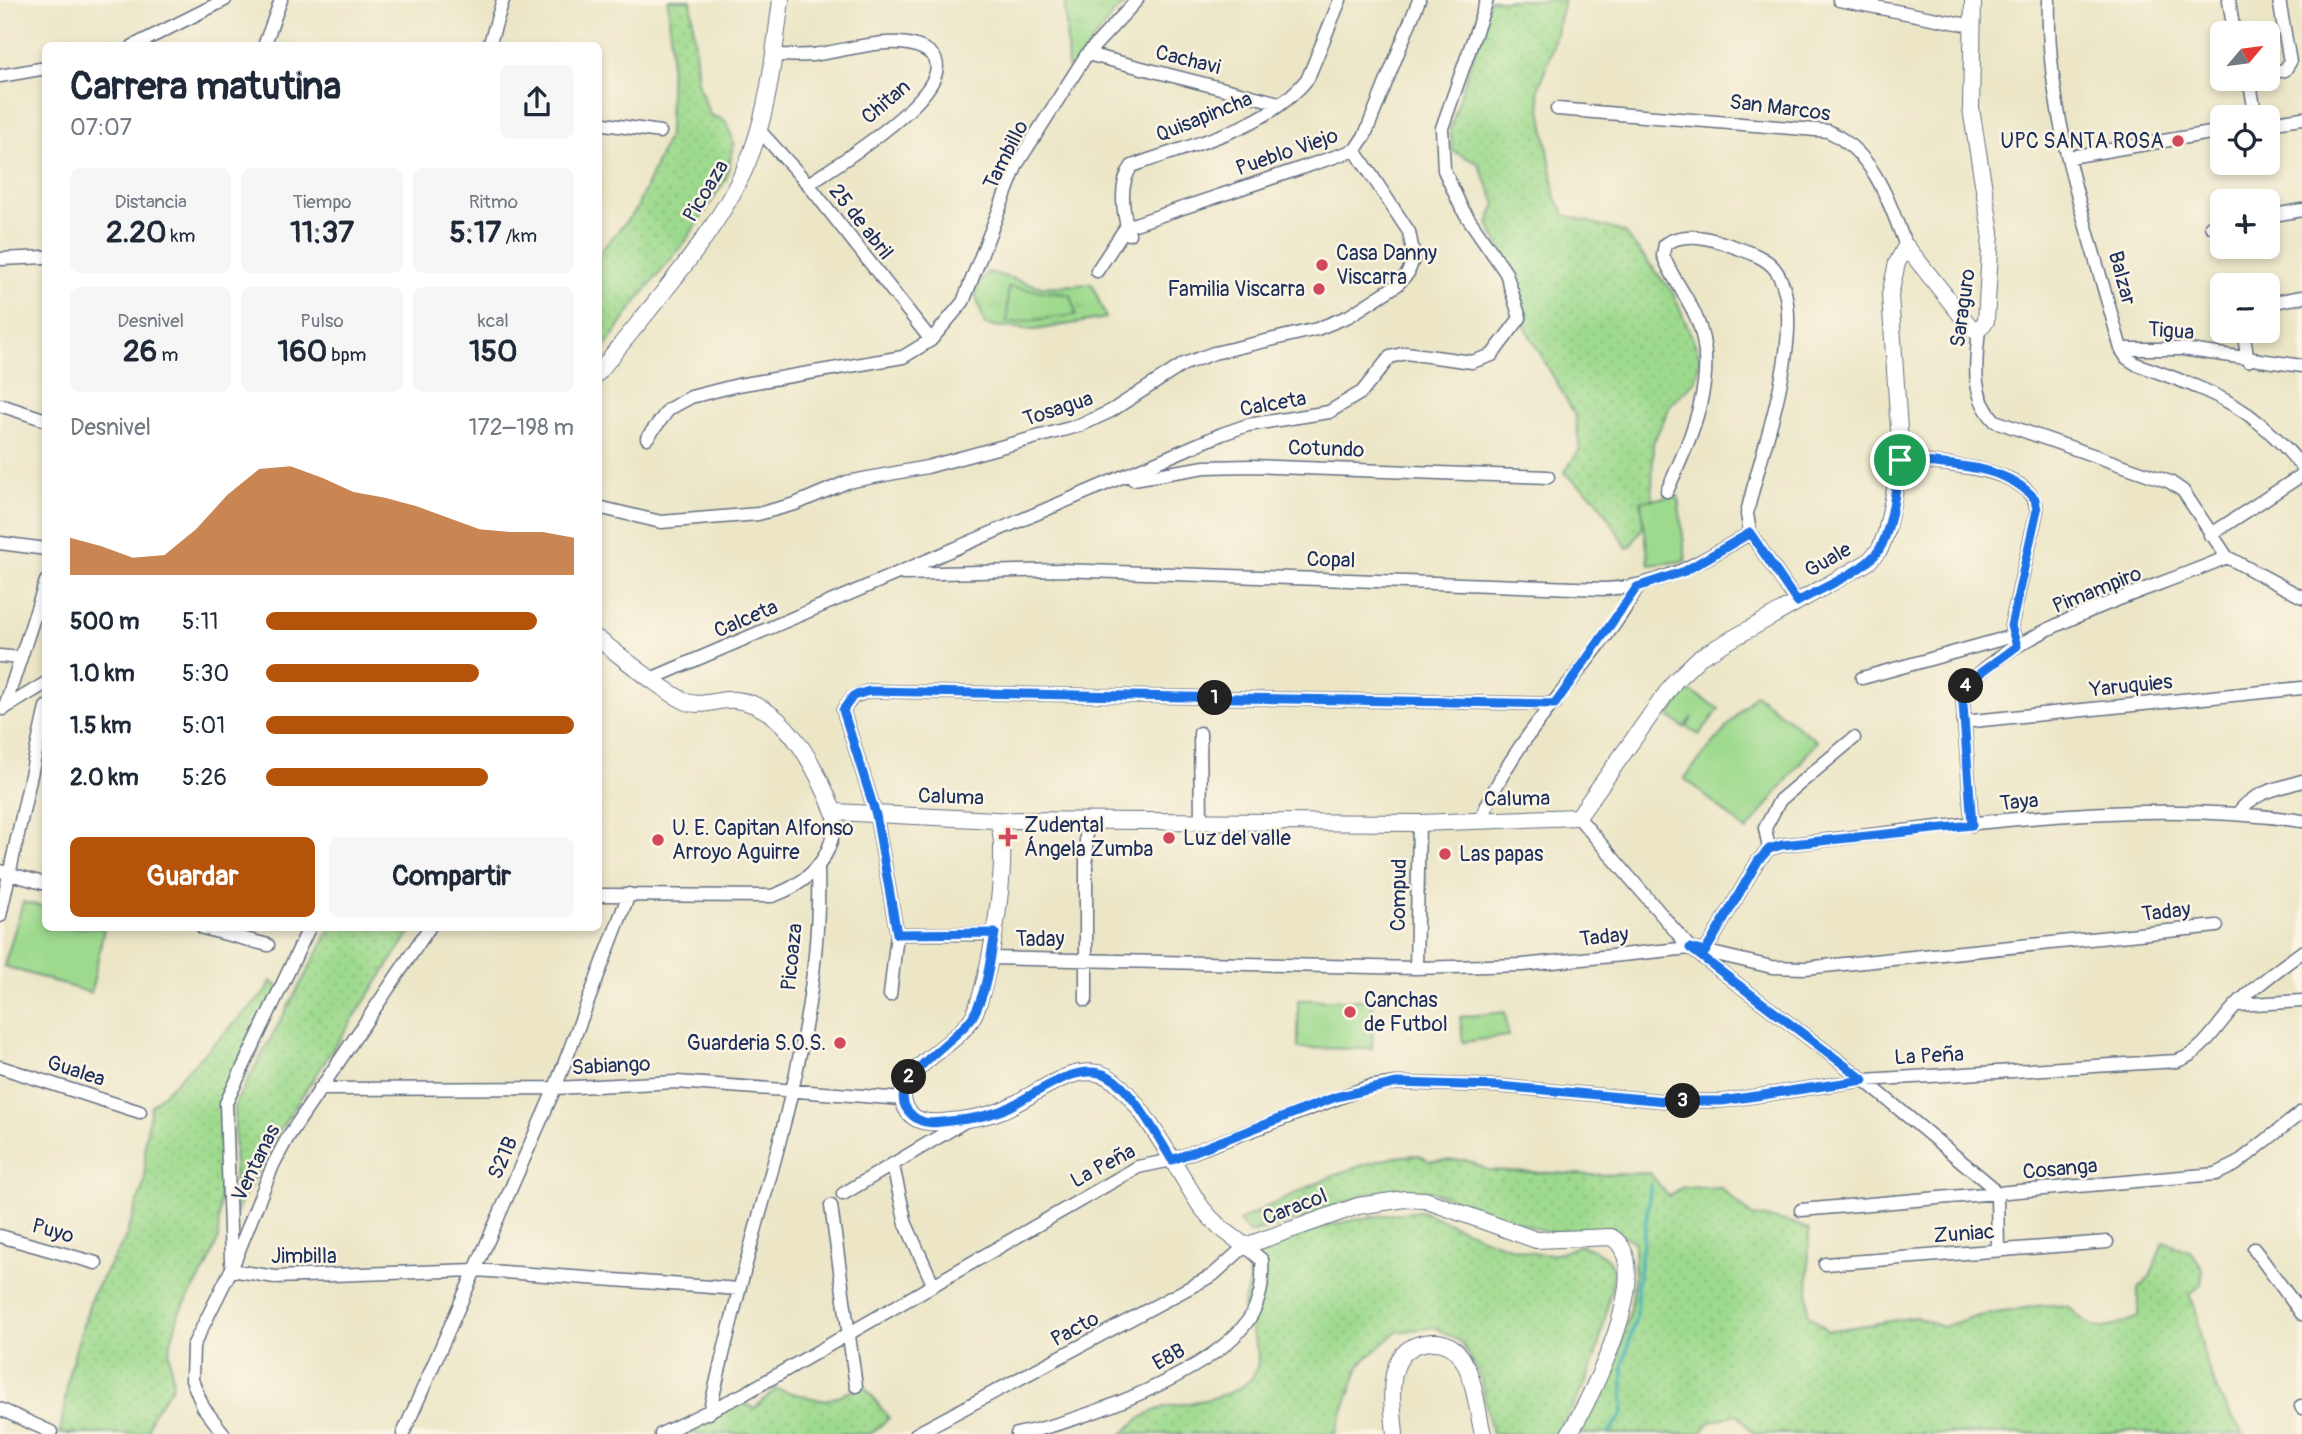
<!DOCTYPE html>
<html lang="es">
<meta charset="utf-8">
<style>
body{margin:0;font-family:Pangolin,sans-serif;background:#f6f6f7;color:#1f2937;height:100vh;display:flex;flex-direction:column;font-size:26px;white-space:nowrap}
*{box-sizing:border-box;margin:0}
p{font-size:23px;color:#747a83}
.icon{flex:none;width:38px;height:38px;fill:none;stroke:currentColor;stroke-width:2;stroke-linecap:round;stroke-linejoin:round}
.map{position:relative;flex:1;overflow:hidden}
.panel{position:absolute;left:42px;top:42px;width:560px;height:889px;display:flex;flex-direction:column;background:#fff;border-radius:10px;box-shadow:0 4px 10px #0003}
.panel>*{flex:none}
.needle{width:46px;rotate:61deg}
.fabs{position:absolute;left:2210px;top:21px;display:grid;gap:14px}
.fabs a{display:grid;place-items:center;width:70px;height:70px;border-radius:10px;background:#fff;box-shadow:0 4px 10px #0003;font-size:35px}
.pin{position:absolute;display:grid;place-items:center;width:60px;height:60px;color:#fff;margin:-30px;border:4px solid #fff;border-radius:50%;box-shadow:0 2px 7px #0007}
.km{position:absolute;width:35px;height:35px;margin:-18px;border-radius:50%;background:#222;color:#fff;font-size:19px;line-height:35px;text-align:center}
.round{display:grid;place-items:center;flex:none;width:74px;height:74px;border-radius:10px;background:#f6f6f7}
.overview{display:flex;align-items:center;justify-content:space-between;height:119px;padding:0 28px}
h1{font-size:38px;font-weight:800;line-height:52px}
.metrics{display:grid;grid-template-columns:repeat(3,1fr);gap:10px;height:119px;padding:7px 28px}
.metrics div{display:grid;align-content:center;border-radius:10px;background:#f6f6f7;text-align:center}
.metrics b{font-size:30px;font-weight:800}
.metrics small{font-size:19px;font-weight:400}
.metrics p{font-size:19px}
.chart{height:196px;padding:14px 28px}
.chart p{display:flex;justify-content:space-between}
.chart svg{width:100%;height:126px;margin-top:7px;fill:#b45309;opacity:.7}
.cta{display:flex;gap:14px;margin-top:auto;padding:14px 28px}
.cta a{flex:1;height:80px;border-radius:10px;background:#b45309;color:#fff;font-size:28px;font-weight:800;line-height:80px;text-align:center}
.cta a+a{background:#f6f6f7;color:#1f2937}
ul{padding:0 28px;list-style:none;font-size:23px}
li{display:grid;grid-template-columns:112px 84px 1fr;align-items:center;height:52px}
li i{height:18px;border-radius:9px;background:#b45309}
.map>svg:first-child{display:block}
.grass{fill:url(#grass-dots);stroke:#5c8476;stroke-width:2}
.park{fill:url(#park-tufts);stroke:#5c8476;stroke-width:2}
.pitch{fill:#9eda8e;stroke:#5c8476;stroke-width:2}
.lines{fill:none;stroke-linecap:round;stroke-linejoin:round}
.stream{stroke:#3eafb7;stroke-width:3.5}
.minor-casing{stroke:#646f83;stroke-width:15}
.tertiary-casing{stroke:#646f83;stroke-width:18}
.minor{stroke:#fff;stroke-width:12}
.tertiary{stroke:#fff;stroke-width:16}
.route-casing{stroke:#fff;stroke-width:14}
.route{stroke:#1a73e8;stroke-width:9}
.poi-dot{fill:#d1495b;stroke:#fcf5e5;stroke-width:2.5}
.labels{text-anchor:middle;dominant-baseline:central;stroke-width:5;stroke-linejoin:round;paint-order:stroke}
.street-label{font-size:21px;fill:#1b2f5e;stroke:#fcf5e5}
.poi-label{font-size:21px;fill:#1b2f5e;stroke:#fcf5e5;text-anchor:start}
</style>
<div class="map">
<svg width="2302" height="1434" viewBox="0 0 2302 1434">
<defs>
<pattern id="grass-dots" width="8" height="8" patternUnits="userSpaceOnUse" patternTransform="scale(1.75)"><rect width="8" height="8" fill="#9eda8e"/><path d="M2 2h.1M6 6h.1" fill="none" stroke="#88bb7d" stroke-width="1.8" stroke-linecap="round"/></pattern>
<pattern id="park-tufts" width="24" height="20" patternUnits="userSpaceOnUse" patternTransform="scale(1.75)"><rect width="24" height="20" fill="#9eda8e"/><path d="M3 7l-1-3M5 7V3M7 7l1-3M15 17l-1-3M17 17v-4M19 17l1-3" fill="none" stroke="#88bb7d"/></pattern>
</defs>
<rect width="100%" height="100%" fill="#fcf5e5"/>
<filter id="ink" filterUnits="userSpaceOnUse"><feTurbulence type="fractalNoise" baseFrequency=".0143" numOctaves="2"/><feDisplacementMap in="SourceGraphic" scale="14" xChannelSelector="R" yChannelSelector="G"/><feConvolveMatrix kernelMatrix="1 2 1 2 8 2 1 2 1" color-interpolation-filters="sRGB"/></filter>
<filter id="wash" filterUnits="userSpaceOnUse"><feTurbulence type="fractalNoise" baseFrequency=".00686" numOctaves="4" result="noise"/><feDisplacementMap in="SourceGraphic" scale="28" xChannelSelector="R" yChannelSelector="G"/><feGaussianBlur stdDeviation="1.57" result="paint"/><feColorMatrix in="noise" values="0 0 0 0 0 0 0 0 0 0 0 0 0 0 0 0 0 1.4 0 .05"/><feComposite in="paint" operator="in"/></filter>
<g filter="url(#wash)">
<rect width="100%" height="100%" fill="#ece6c7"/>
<!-- grass -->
<path class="grass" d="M 668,0 L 691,0 L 698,84 L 710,115 L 726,121 L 734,143 L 726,179 L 685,242 L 639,298 L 599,356 L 599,253 L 636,210 L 669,134 L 671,48 Z
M 1490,0 L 1564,0 L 1550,57 L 1538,90 L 1556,198 L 1565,215 L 1624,232 L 1673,293 L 1700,356 L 1696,380 L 1671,404 L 1653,443 L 1652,499 L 1642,528 L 1631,546 L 1627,548 L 1596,498 L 1564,473 L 1580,449 L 1575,415 L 1520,318 L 1519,285 L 1488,224 L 1496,203 L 1478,163 L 1453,151 L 1450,129 Z
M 331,928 L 413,928 L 273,1140 L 234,1217 L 235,1104 Z
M 271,981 L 281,989 L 223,1102 L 218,1239 L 208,1265 L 179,1313 L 169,1351 L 173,1385 L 151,1417 L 147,1434 L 60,1434 L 70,1368 L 93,1293 L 125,1239 L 145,1181 L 145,1142 L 151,1106 L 267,991 Z
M 1419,1155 L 1429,1161 L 1466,1160 L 1488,1170 L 1594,1175 L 1650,1173 L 1668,1196 L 1683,1187 L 1721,1188 L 1752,1216 L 1791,1222 L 1809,1230 L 1808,1314 L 1828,1331 L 1916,1317 L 1942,1327 L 1973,1317 L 2043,1305 L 2068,1306 C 2096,1335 2102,1331 2138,1317 L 2138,1289 L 2150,1277 L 2163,1242 L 2190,1251 L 2203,1269 L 2201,1285 L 2189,1295 C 2202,1319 2196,1323 2202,1346 C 2208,1375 2225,1411 2244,1434 L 2153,1434 L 2129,1430 L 2100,1434 L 1754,1434 L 1737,1414 L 1710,1422 L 1700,1434 L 1579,1434 C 1617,1378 1638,1310 1634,1242 L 1612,1228 L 1549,1233 L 1430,1191 L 1370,1193 L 1312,1216 L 1250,1233 L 1239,1221 C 1292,1195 1360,1156 1419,1155 Z
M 1421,1211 C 1453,1224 1522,1259 1555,1254 C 1564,1253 1572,1248 1580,1245 C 1593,1250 1610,1254 1613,1271 C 1614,1279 1610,1290 1609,1298 C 1600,1348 1587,1394 1555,1434 L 1492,1434 L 1480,1376 L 1461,1342 L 1434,1327 L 1397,1332 L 1360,1364 L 1335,1434 L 1122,1434 C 1134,1423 1146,1413 1162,1408 C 1172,1404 1184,1405 1194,1402 C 1256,1390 1275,1372 1242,1312 L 1249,1281 L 1247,1261 C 1299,1228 1359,1216 1421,1211 Z
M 864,1386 L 889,1418 L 871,1434 L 679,1434 L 677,1429 L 730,1398 L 755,1408 L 776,1389 L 825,1401 Z"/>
<!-- park -->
<path class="park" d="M 1065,0 L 1130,0 L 1113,14 L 1073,68 L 1068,68 Z
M 988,272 L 1042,287 L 1092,284 L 1106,318 L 1035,330 L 985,325 L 974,290 Z"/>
<!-- pitch -->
<path class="pitch" d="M 1008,287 L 1071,295 L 1076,315 L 1007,323 Z
M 1678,496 L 1686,561 L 1649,565 L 1641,501 Z
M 1688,690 L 1719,709 L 1699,735 L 1687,727 L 1692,717 L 1684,728 L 1669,716 Z
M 1755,694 L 1817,741 L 1747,831 L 1684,778 Z
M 23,902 L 45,907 L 46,928 L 104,928 L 91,993 L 4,966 Z
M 1298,1000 L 1373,1000 L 1372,1049 L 1298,1048 Z
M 1505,1012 L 1508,1036 L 1463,1042 L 1460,1017 Z"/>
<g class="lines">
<!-- stream -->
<path class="stream" d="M 1608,1434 L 1623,1414 L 1623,1364 L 1637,1314 L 1637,1287 L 1651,1184"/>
</g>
</g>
<g filter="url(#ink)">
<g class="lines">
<defs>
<path id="minor" d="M 1839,0 L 1973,26
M 2049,0 C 2045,116 2091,237 2121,349 L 2127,358 L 2136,364 C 2211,392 2250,402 2302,467
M 2229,0 L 2234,33
M 133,46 L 225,0
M 264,46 L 281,0
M 489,46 L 503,0
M 1087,54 L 1279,103
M 775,55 C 787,55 800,56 812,55 C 841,52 884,37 913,45 C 998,68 830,169 808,184
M 2268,73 L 2285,70 L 2290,62 L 2279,0
M 0,76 L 46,68
M 2249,79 L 2256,117
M 1557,109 L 1828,131 C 1875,154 1888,200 1906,246
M 598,123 L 660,132
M 2268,123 L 2302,118
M 759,130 L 808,184 L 931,340
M 2070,157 L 2222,131
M 2268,216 L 2302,210
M 2211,226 L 2222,224
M 1129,234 C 1123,213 1118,184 1132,166 C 1191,144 1267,130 1308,78 L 1340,0
M 0,259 L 46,257
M 1097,271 L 1126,227 L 1355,150 L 1365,135 L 1419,0
M 2268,303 L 2302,297
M 1979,329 C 1976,363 1970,395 1995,421 L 2170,482 L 2183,491 L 2227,557 L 2302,597
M 2243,331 L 2248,361
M 2121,349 L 2182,349 L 2302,366
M 0,405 L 46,420
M 647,438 L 669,409 L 691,397 L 738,385 L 903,357 L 931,340 L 963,302 L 1017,164 L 1087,54 L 1137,0
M 1901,460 C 1936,464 2031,465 2037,510 L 2011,626 L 2017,646
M 1133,479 L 1205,467 L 1251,466 L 1548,477
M 1667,491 C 1691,438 1721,373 1696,317 C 1687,295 1671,277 1663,255 L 1665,244 C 1686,231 1710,238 1732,246 C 1746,251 1765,257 1774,268 C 1814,319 1758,456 1747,514 L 1750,533 L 1797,602
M 598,507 L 661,522 L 758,514 L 795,504 L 847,482 L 927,467 L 1081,425 L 1111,411 L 1184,364 L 1214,353 L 1317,329 L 1349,316 L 1397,285 L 1408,273 L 1414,257 L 1409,232 L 1355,150
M 2210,535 L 2302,475
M 0,543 L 46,549
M 903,574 L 1060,570 L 1605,589 C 1661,587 1703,561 1750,533
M 0,656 L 20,658
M 653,678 L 1222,434 L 1248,425 L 1329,412 L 1362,392 L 1390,357 L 1406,353 L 1472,362 L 1492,355 L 1520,318 L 1506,273 L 1462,209 L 1444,170 L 1442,128 L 1487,0
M 1862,678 L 2013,636
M 3,709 L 46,683
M 4,709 L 46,581
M 1963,722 L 2302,688
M 1200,733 L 1201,820
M 2239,812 C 2253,792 2280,788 2302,781
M 1578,817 L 1690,948 L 1864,1080 L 1990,1185 L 1997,1195 L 1998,1250
M 1481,820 C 1515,729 1591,671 1638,587
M 1972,825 L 1962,691 C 2017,625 2148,592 2227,557
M 1769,849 L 1765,828 L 1780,800 L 1854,738
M 0,871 L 46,884
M 598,895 L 772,896 C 810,883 837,855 834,812
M 0,916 L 46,707
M 203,928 L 268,945
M 897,934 L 995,934
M 1705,952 L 1758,861 L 1769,849 L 1782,845 C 1954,827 2130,796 2302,821
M 990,958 L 1416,968 L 1523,965 L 1690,948 L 1772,967 L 1805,968 L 2217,926
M 1416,968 L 1419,823
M 890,995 L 897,934 L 876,815 L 843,710 L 853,697 L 869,691 L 1555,704
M 1086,1000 L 1086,819
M 2237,1005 L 2302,1001
M 0,1067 L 140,1112
M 319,1089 L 555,1088 L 677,1082 L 903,1099
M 893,1166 L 906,1224 L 933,1284
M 843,1194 L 967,1120
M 831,1206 L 856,1386
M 1801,1210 L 2216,1174 L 2235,1165 L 2302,1112
M 0,1236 L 96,1263
M 2254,1249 L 2302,1314
M 231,1262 L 226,1103 L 309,928
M 1825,1264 L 2107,1242
M 231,1270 L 275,1277 L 475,1270 L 739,1289
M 2301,1406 L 2302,1408
M 0,1409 L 51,1432
M 709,1413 C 723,1354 737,1296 753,1238 C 787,1117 822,994 818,868
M 224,1434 L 203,1407 L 192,1380 L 193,1346 L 231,1270 L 273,1165 L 288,1137 L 429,928
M 403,1434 L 555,1088 L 629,894
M 661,1434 L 744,1394 L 1138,1167 L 1172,1160 L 1368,1087 L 1397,1083 L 1499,1086 L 1665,1101 L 1722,1101 L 1864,1080 L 2177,1061 C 2205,1052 2217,1024 2237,1004 C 2256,985 2280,968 2302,952
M 916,1434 L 1213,1275 L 1245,1246 L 1262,1260 C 1263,1279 1262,1294 1253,1312 C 1225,1369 1078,1423 1017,1434"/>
<path id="tertiary" d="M 598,373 C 648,309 725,227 752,151 C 770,102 774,51 781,0
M 598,639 C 620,655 665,693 687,702 C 702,708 720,698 735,700 C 786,704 817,770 834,812 L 996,820 L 1419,823 L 1578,817 L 1675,681 L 1700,657 L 1868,562 L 1880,549 L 1886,533 L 1901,460 L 1890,295 L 1897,263 L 1906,246 L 1972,329 L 1979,329 L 1986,321 L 1991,232 L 1971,109 L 1973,0
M 996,820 C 1014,840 988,996 971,1020 C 955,1043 926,1056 909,1078 C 902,1086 901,1098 906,1108 C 913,1122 928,1123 943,1122 C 962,1120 981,1118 1000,1111 C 1029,1100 1064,1067 1097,1073 C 1133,1078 1180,1178 1202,1208 C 1214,1224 1229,1234 1245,1246 L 1358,1206 L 1405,1199 L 1425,1200 L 1536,1240 L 1611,1237 C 1659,1264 1590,1400 1569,1434
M 1395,1434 C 1392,1399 1382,1345 1432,1342 C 1446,1341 1456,1348 1463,1360 C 1475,1380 1477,1411 1483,1434"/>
</defs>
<!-- minor casing -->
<use href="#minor" class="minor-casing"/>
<!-- tertiary casing -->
<use href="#tertiary" class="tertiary-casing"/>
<!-- minor -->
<use href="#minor" class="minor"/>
<!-- tertiary -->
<use href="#tertiary" class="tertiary"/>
</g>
</g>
<g class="lines" filter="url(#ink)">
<defs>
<path id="route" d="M 1900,460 C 1944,465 2004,462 2035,499 L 2037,510 L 2011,626 L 2017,646 L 1972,679 L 1962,691 L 1972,825 L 1782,845 L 1769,849 L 1758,861 L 1705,952 L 1690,948 L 1864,1080 L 1722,1101 L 1665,1101 L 1499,1086 L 1397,1083 L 1336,1097 L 1172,1160 C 1158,1137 1132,1089 1108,1076 C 1075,1059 1031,1099 1000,1111 C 984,1117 966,1120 949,1121 C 936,1123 923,1125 913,1116 C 875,1084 959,1041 973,1016 C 987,992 990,960 995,933 L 897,934 L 876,815 L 843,710 L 853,696 L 869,691 L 1555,704 L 1637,587 L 1685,571 L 1750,533 L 1797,602 C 1820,589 1865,571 1879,550 C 1892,529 1896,485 1900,460 Z"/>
</defs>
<!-- route casing -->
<use href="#route" class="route-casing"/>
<!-- route -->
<use href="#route" class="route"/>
</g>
<!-- markers -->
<g class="poi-dot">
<circle cx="2178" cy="141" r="7"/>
<circle cx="1322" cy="265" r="7"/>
<circle cx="1319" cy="289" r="7"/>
<path d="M1004.5 826.5h7v7h7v7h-7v7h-7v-7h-7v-7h7z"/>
<circle cx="1169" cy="838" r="7"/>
<circle cx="658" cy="840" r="7"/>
<circle cx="1445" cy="854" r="7"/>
<circle cx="1350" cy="1012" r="7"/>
<circle cx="840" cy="1043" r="7"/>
</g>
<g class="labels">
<!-- street labels -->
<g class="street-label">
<text transform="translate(1188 60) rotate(14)">Cachavi</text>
<text transform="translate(886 102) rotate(-40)">Chitan</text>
<text transform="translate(1780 108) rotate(7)">San Marcos</text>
<text transform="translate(1204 117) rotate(-22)">Quisapincha</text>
<text transform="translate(1287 152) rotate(-19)">Pueblo Viejo</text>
<text transform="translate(1006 155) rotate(-63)">Tambillo</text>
<text transform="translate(706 191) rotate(-59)">Picoaza</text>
<text transform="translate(861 222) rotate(52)">25 de abril</text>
<text transform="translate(2122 278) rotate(75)">Balzar</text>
<text transform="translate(1963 308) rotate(-82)">Saraguro</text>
<text transform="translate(2171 331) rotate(4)">Tigua</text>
<text transform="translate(1273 404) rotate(-10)">Calceta</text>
<text transform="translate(1058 409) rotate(-18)">Tosagua</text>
<text transform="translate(1326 449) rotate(2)">Cotundo</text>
<text transform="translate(1331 560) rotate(2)">Copal</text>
<text transform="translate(1828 560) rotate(-30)">Guale</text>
<text transform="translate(2097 590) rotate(-22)">Pimampiro</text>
<text transform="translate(746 619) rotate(-23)">Calceta</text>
<text transform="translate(2131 686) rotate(-6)">Yaruquies</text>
<text transform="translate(951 797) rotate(2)">Caluma</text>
<text transform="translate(1517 799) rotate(-1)">Caluma</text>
<text transform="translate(2019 802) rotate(-5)">Taya</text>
<text transform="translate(1399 895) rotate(-89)">Compud</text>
<text transform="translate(2166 912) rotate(-6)">Taday</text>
<text transform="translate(1604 937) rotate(-6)">Taday</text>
<text x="1040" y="939">Taday</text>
<text transform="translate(792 957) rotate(-84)">Picoaza</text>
<text transform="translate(1929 1056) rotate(-3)">La Peña</text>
<text transform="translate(611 1066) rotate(-3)">Sabiango</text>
<text transform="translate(76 1071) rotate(18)">Gualea</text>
<text transform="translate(503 1158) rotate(-66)">S21B</text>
<text transform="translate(256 1163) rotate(-64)">Ventanas</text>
<text transform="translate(1103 1166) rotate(-28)">La Peña</text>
<text transform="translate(2060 1169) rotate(-5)">Cosanga</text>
<text transform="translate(1295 1207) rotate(-21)">Caracol</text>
<text transform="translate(53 1231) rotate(16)">Puyo</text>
<text transform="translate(1964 1234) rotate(-4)">Zuniac</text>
<text x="304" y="1256">Jimbilla</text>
<text transform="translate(1075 1329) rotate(-28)">Pacto</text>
<text transform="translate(1169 1357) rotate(-29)">E8B</text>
</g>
<!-- poi labels -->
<g class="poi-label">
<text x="2164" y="141" text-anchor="end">UPC SANTA ROSA</text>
<text x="1336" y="253">Casa Danny<tspan x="1336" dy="24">Viscarra</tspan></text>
<text x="1305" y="289" text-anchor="end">Familia Viscarra</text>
<text x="1024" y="825">Zudental<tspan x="1024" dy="24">Ángela Zumba</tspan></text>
<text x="672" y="828">U. E. Capitan Alfonso<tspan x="672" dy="24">Arroyo Aguirre</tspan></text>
<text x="1183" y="838">Luz del valle</text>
<text x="1459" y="854">Las papas</text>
<text x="1364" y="1000">Canchas<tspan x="1364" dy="24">de Futbol</tspan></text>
<text x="826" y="1043" text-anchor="end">Guarderia S.O.S.</text>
</g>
</g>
</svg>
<div class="fabs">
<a><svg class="needle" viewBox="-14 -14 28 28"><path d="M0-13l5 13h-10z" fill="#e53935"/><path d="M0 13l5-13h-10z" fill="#747a83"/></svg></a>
<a><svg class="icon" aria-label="locate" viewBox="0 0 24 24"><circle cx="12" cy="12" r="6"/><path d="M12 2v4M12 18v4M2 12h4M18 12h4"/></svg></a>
<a>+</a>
<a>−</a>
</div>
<div class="pin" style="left:1900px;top:460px;background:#1e9e55"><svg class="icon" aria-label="arrive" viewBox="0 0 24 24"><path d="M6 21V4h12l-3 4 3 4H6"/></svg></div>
<b class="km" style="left:1215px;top:698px">1</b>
<b class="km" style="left:909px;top:1077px">2</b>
<b class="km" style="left:1683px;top:1101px">3</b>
<b class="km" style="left:1966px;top:686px">4</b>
<section class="panel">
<div class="overview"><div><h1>Carrera matutina</h1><p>07:07</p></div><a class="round"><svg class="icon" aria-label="share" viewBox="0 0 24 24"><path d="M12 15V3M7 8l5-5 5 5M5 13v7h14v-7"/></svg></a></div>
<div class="metrics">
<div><p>Distancia</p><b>2.20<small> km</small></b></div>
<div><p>Tiempo</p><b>11:37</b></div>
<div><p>Ritmo</p><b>5:17<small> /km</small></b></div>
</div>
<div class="metrics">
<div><p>Desnivel</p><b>26<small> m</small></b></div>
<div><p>Pulso</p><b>160<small> bpm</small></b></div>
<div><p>kcal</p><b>150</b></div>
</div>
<div class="chart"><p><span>Desnivel</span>172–198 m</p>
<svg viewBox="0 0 160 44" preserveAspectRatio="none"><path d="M0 44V31L10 34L20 38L30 37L40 28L50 16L60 7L70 6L80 10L90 15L100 17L110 20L120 24L130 28L140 29L150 29L160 31V44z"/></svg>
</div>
<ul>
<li><b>500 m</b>5:11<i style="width:88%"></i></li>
<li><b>1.0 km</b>5:30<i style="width:69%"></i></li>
<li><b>1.5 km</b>5:01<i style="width:100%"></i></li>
<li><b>2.0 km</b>5:26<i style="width:72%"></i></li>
</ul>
<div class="cta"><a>Guardar</a><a>Compartir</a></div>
</section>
</div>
